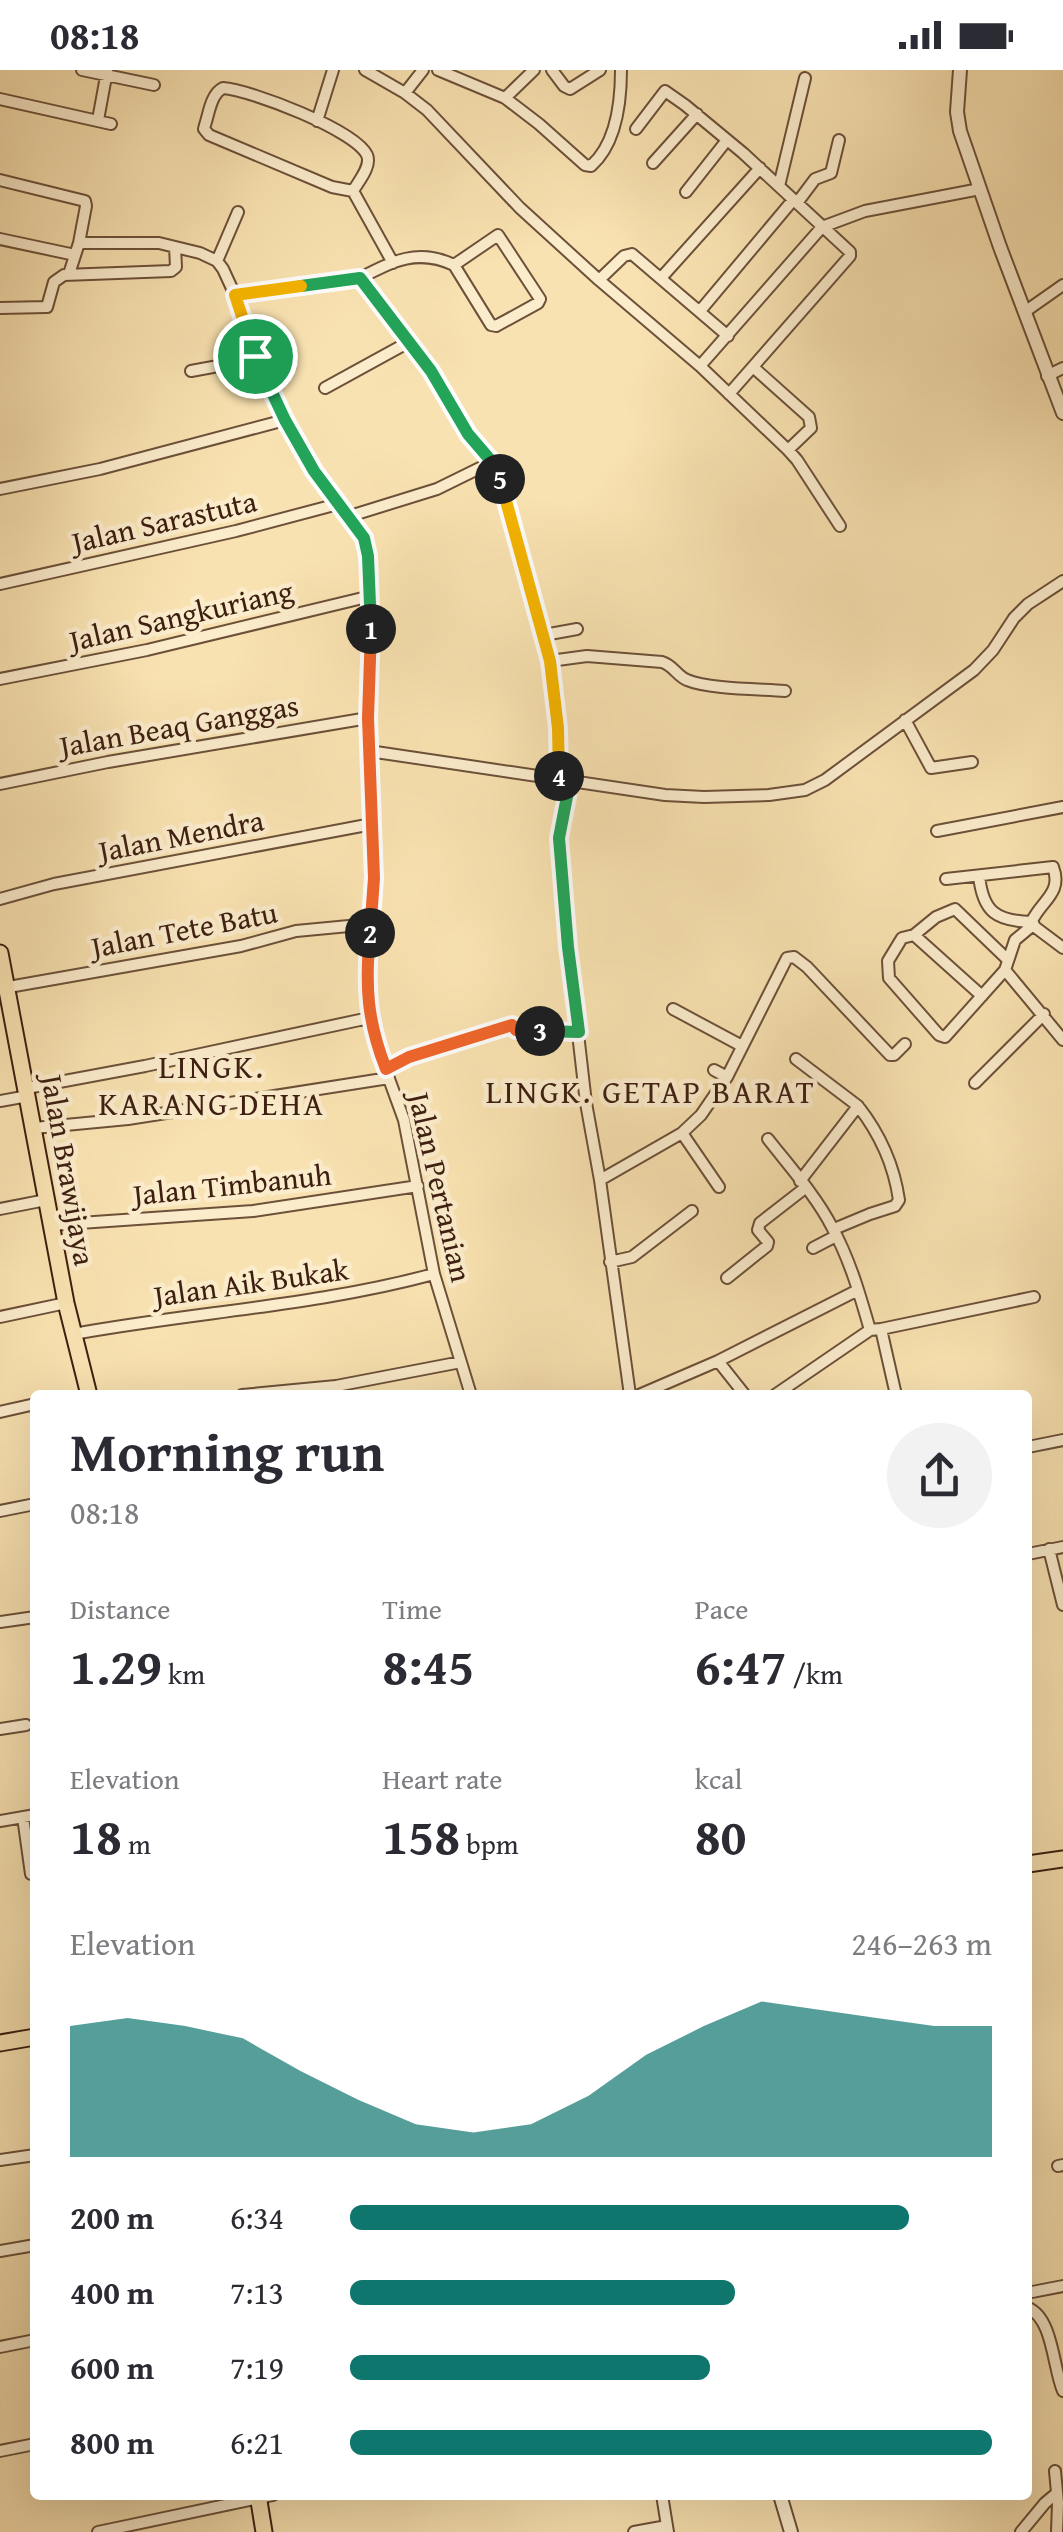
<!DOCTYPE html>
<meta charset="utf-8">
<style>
body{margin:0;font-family:"Gentium Book Plus",serif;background:#f2f2f3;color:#2b2b33;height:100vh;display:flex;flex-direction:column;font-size:38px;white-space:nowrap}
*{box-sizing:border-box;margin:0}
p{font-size:32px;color:#7c7c81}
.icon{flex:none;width:55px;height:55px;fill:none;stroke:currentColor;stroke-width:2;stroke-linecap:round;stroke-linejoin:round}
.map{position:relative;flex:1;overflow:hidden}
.drawer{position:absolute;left:30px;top:1320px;width:1002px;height:1110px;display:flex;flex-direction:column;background:#fff;border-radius:10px;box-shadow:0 10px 40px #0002}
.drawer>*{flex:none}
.pin{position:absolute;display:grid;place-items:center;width:85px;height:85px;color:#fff;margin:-42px;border:5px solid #fff;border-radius:50%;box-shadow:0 2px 10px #0007}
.km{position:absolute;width:50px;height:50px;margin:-25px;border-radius:50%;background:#222;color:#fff;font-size:28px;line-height:50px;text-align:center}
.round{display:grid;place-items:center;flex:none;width:105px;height:105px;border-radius:52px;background:#f2f2f3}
.overview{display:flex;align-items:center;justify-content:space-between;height:170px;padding:0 40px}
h1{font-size:55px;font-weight:700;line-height:75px}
.metrics{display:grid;grid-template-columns:repeat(3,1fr);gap:15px;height:170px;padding:10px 40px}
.metrics div{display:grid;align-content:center}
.metrics b{font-size:50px;font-weight:700}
.metrics small{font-size:28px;font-weight:400}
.metrics p{font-size:28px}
.chart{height:280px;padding:20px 40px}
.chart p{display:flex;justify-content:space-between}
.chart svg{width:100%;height:180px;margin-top:10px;fill:#0f766e;opacity:.7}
ul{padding:0 40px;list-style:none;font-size:32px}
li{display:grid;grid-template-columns:160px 120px 1fr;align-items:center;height:75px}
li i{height:25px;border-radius:12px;background:#0f766e}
.status{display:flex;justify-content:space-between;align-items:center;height:70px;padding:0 50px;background:#fff;direction:ltr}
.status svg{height:28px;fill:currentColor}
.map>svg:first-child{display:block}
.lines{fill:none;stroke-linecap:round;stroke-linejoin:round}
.minor-casing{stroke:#6c5039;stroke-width:14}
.tertiary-casing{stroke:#6c5039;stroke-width:16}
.primary-casing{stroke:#3d1f11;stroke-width:19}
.minor{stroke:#fbeccc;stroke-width:10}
.tertiary{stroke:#fbeccc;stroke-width:12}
.primary{stroke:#f9e2b1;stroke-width:15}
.split-1-casing{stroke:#fff;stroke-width:20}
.split-2-casing{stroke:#fff;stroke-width:20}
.split-3-casing{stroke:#fff;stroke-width:20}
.split-4-casing{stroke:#fff;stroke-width:20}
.split-5-casing{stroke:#fff;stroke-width:20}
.split-6-casing{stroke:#fff;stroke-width:20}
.split-7-casing{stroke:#fff;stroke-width:20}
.split-1{stroke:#22a559;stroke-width:12}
.split-2{stroke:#f0652b;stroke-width:12}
.split-3{stroke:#f0652b;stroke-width:12}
.split-4{stroke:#22a559;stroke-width:12}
.split-5{stroke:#f5b400;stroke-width:12}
.split-6{stroke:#22a559;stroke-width:12}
.split-7{stroke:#f5b400;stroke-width:12}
.labels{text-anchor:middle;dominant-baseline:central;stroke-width:9;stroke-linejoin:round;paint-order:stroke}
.street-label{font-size:30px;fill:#3d1f11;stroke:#fbeccc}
.neighbourhood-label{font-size:32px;letter-spacing:2.5px;fill:#3d1f11;stroke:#fbeccc}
</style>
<div class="status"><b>08:18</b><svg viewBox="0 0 49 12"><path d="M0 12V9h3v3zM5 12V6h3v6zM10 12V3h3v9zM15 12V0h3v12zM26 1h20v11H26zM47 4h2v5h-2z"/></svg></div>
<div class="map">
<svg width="1063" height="2462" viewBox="0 0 1063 2462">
<rect width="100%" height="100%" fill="#f9e2b1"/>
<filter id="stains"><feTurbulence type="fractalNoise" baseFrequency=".002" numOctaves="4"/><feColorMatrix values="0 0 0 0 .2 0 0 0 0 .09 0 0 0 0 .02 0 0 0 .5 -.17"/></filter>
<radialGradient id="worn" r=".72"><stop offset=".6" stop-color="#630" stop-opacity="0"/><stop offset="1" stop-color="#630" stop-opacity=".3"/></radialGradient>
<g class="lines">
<defs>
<path id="minor" d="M 82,0 L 154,15
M 365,0 L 405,23 L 427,40 L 520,138 L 599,210 L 624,186 L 632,184 L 728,266
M 438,0 L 505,28 L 539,54 L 585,95 L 591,96 C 616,74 621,32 621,0
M 552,0 L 564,16 L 570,19 L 600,0
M 223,18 C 251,20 355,60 367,85 C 372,96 358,112 353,121 L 332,117 L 209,65 L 204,59 L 205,55 C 209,43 211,24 223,18 Z
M 405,23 L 423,0
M 505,28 L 534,0
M 0,29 L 111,54
M 98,50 L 107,1
M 317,51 L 333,0
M 636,59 L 665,21 L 685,35 L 743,83 L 850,182 L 850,186 L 729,324
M 653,93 L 697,44
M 0,110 L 85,131 L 86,136 L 79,173 L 69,204
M 779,116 L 805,8
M 353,121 L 393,193
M 686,122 L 727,70
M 797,133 L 815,109 L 831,103 L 839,70
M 0,169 L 75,185
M 79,173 L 159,173 L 200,183 L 217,191 L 223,199 L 235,225 L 255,286 L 285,350 L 314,401 L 365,468 L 371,526 L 368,648 L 374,808 L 366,912 L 369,948 L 377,976 L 404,1050 L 434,1204 L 471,1325
M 217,191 L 238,142
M 360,208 C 393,191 418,178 454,195 L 491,255 L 496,256 L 538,233 L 540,229 L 498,165 L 454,195
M 661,208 L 760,98
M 599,210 L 700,296 L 788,380 L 811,358 L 809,347 L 753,297
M 235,225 L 360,208 L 431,301 L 468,364 L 492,392 L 498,403 L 550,591 L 559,658 L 559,708
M 0,238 L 47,237 L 54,212 L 64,205 L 171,201 L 176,197 L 175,177
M 700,241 L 793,130
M 1026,241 L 1063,215
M 700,296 L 822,157 L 865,141 L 980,119
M 191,301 L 240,292 L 255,286
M 1047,306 L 1063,298
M 325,318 L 407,273
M 788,380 L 797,390 L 840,456
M 0,419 L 100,399 L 285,350
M 350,446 L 437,419 L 492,392
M 0,514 L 236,461 L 338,434
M 544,565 L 577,559
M 550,591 L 587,586 L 662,592 C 673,595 677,606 687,610 C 708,619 760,619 785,621
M 0,609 L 147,580 L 371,526
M 905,650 L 931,698 L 972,692
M 369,681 L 665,725 L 704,727 L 769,725 L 805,720 L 825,710 L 974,600 L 993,580 L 1014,548 L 1028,534 L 1063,511
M 570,711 L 559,768 L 568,877 L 586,1033 L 600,1110 L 630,1325
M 0,714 L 108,692 L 368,648
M 937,761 L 1063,737
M 979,806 C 983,842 996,851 1032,852
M 946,809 L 1053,797 C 1063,823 1041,831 1032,851 L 1035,857 L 1063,878
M 0,829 L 54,814 L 372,754
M 914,865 L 936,847 L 955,839 L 1008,890
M 1005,900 L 1063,970
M 3,918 L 241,876 L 296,861 L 370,854
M 982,926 L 914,865 L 902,868 L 888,891 L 889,908 L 939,965 L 945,967 L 1005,900 L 1015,870 L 1033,855
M 673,939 L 742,976
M 796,989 L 858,1036 L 800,1111
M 386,999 L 409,987 L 511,955 L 516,961 L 579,962
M 714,1000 L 727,1007
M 975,1013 L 1044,944
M 27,1018 L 145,996 L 369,948
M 0,1031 L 28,1026
M 34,1058 L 128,1049 L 389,1008
M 682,1063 L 719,1117
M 768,1069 C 790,1097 816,1126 832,1157 C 850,1190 860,1225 870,1260
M 600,1110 L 682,1063 L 701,1045 L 727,1007 L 787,888 L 794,887 L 807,897 L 890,985 L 894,985 L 905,974
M 0,1139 L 46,1130
M 51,1155 L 253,1141 L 418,1116
M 834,1159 L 870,1144 L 895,1136 L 899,1130 C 894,1095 880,1064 858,1036
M 813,1178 L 836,1166
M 610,1192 L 632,1187 L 692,1141
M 727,1208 L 767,1176 L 768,1172 L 758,1160 L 760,1153 L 805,1118
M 0,1247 L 66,1233
M 881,1259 L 896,1325
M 870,1260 L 881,1259 L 1034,1227
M 74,1264 C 194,1242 316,1236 434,1204
M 718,1291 L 858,1220
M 242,1325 L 336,1316 L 461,1292
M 639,1325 L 718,1291 L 745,1325
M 775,1325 L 870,1260
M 0,1342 L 35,1334
M 1028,1377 L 1063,1370
M 0,1441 L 35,1434
M 1049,1479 L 1063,1535
M 1028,1484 L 1063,1477
M 0,1552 L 35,1547
M 0,1659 L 26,1655
M 23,1747 L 31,1804
M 0,1751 L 35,1745
M 0,2090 L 35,2085
M 1058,2096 L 1063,2095
M 0,2181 L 35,2175
M 1032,2222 L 1063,2216
M 1028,2238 C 1053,2248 1053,2298 1063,2321
M 0,2277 L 35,2270
M 0,2381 L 35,2374
M 1055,2401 L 1058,2433 L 1057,2462
M 662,2425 L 668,2462
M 98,2462 L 273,2425
M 634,2462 L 667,2456
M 1021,2462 L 1045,2433 L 1057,2423"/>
<path id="tertiary" d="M 960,0 L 957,42 L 960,61 L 1000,177 L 1063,343
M 780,2425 L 791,2462"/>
<path id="primary" d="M 0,883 L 66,1233 L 89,1325
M 1028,1794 L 1063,1789
M 0,1973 L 35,1967
M 258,2425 L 264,2462"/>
</defs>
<!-- minor casing -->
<use href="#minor" class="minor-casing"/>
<!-- tertiary casing -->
<use href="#tertiary" class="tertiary-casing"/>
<!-- primary casing -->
<use href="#primary" class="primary-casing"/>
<!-- minor -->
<use href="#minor" class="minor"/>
<!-- tertiary -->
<use href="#tertiary" class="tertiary"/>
<!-- primary -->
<use href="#primary" class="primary"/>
</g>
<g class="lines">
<defs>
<path id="split-1" d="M 255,286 L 285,350 L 314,401 L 364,468 L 368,486 L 371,559"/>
<path id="split-2" d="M 370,863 L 374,808 L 368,648 L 371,559"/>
<path id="split-3" d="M 370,863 C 365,915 367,951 386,999 L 409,987 L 512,955 L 516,960 L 540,961"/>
<path id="split-4" d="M 540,961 L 579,962 L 568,877 L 559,768 L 570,711 L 559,706"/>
<path id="split-5" d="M 500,409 L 550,591 L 558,658 L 559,706"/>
<path id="split-6" d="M 301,216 L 360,208 L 431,301 L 468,364 L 492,392 L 500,409"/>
<path id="split-7" d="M 255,286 L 235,225 L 301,216"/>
</defs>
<!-- split-1 casing -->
<use href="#split-1" class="split-1-casing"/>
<!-- split-2 casing -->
<use href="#split-2" class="split-2-casing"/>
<!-- split-3 casing -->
<use href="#split-3" class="split-3-casing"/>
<!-- split-4 casing -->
<use href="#split-4" class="split-4-casing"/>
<!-- split-5 casing -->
<use href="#split-5" class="split-5-casing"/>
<!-- split-6 casing -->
<use href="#split-6" class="split-6-casing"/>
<!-- split-7 casing -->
<use href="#split-7" class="split-7-casing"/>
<!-- split-1 -->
<use href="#split-1" class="split-1"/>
<!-- split-2 -->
<use href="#split-2" class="split-2"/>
<!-- split-3 -->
<use href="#split-3" class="split-3"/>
<!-- split-4 -->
<use href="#split-4" class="split-4"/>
<!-- split-5 -->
<use href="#split-5" class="split-5"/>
<!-- split-6 -->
<use href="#split-6" class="split-6"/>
<!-- split-7 -->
<use href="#split-7" class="split-7"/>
</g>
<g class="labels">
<!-- street labels -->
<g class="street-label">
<text transform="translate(164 451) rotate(-13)">Jalan Sarastuta</text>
<text transform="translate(181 545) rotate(-13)">Jalan Sangkuriang</text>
<text transform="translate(179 655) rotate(-10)">Jalan Beaq Ganggas</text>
<text transform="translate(181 765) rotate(-11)">Jalan Mendra</text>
<text transform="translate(184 859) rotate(-11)">Jalan Tete Batu</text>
<text transform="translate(69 1100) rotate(80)">Jalan Brawijaya</text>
<text transform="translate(232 1114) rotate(-6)">Jalan Timbanuh</text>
<text transform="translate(441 1117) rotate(77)">Jalan Pertanian</text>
<text transform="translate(251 1212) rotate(-8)">Jalan Aik Bukak</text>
</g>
<!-- neighbourhood labels -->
<g class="neighbourhood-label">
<text x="212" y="996">LINGK.<tspan x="212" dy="37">KARANG DEHA</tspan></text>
<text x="651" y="1021">LINGK. GETAP BARAT</text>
</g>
</g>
<rect width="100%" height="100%" filter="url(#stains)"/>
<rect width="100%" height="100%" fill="url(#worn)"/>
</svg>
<div class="pin" style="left:255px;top:286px;background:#1e9e55"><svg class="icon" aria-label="arrive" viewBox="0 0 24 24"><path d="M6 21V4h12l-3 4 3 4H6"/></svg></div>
<b class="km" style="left:371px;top:559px">1</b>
<b class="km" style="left:370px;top:863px">2</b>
<b class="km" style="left:540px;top:961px">3</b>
<b class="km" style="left:559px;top:706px">4</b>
<b class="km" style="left:500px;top:409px">5</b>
<section class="drawer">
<div class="overview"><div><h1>Morning run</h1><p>08:18</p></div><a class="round"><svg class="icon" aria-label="share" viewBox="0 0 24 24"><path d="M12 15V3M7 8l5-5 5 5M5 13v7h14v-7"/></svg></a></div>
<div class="metrics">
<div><p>Distance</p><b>1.29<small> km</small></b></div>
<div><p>Time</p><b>8:45</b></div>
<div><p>Pace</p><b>6:47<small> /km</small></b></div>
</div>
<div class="metrics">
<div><p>Elevation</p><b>18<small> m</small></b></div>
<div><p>Heart rate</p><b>158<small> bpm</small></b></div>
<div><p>kcal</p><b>80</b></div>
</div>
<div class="chart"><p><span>Elevation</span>246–263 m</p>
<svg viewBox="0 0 160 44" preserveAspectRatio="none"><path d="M0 44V12L10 10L20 12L30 15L40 23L50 30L60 36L70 38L80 36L90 29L100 19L110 12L120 6L130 8L140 10L150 12L160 12V44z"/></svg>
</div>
<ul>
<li><b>200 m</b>6:34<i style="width:87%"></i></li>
<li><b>400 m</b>7:13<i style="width:60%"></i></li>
<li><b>600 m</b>7:19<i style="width:56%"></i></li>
<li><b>800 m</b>6:21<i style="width:100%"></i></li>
</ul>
</section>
</div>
